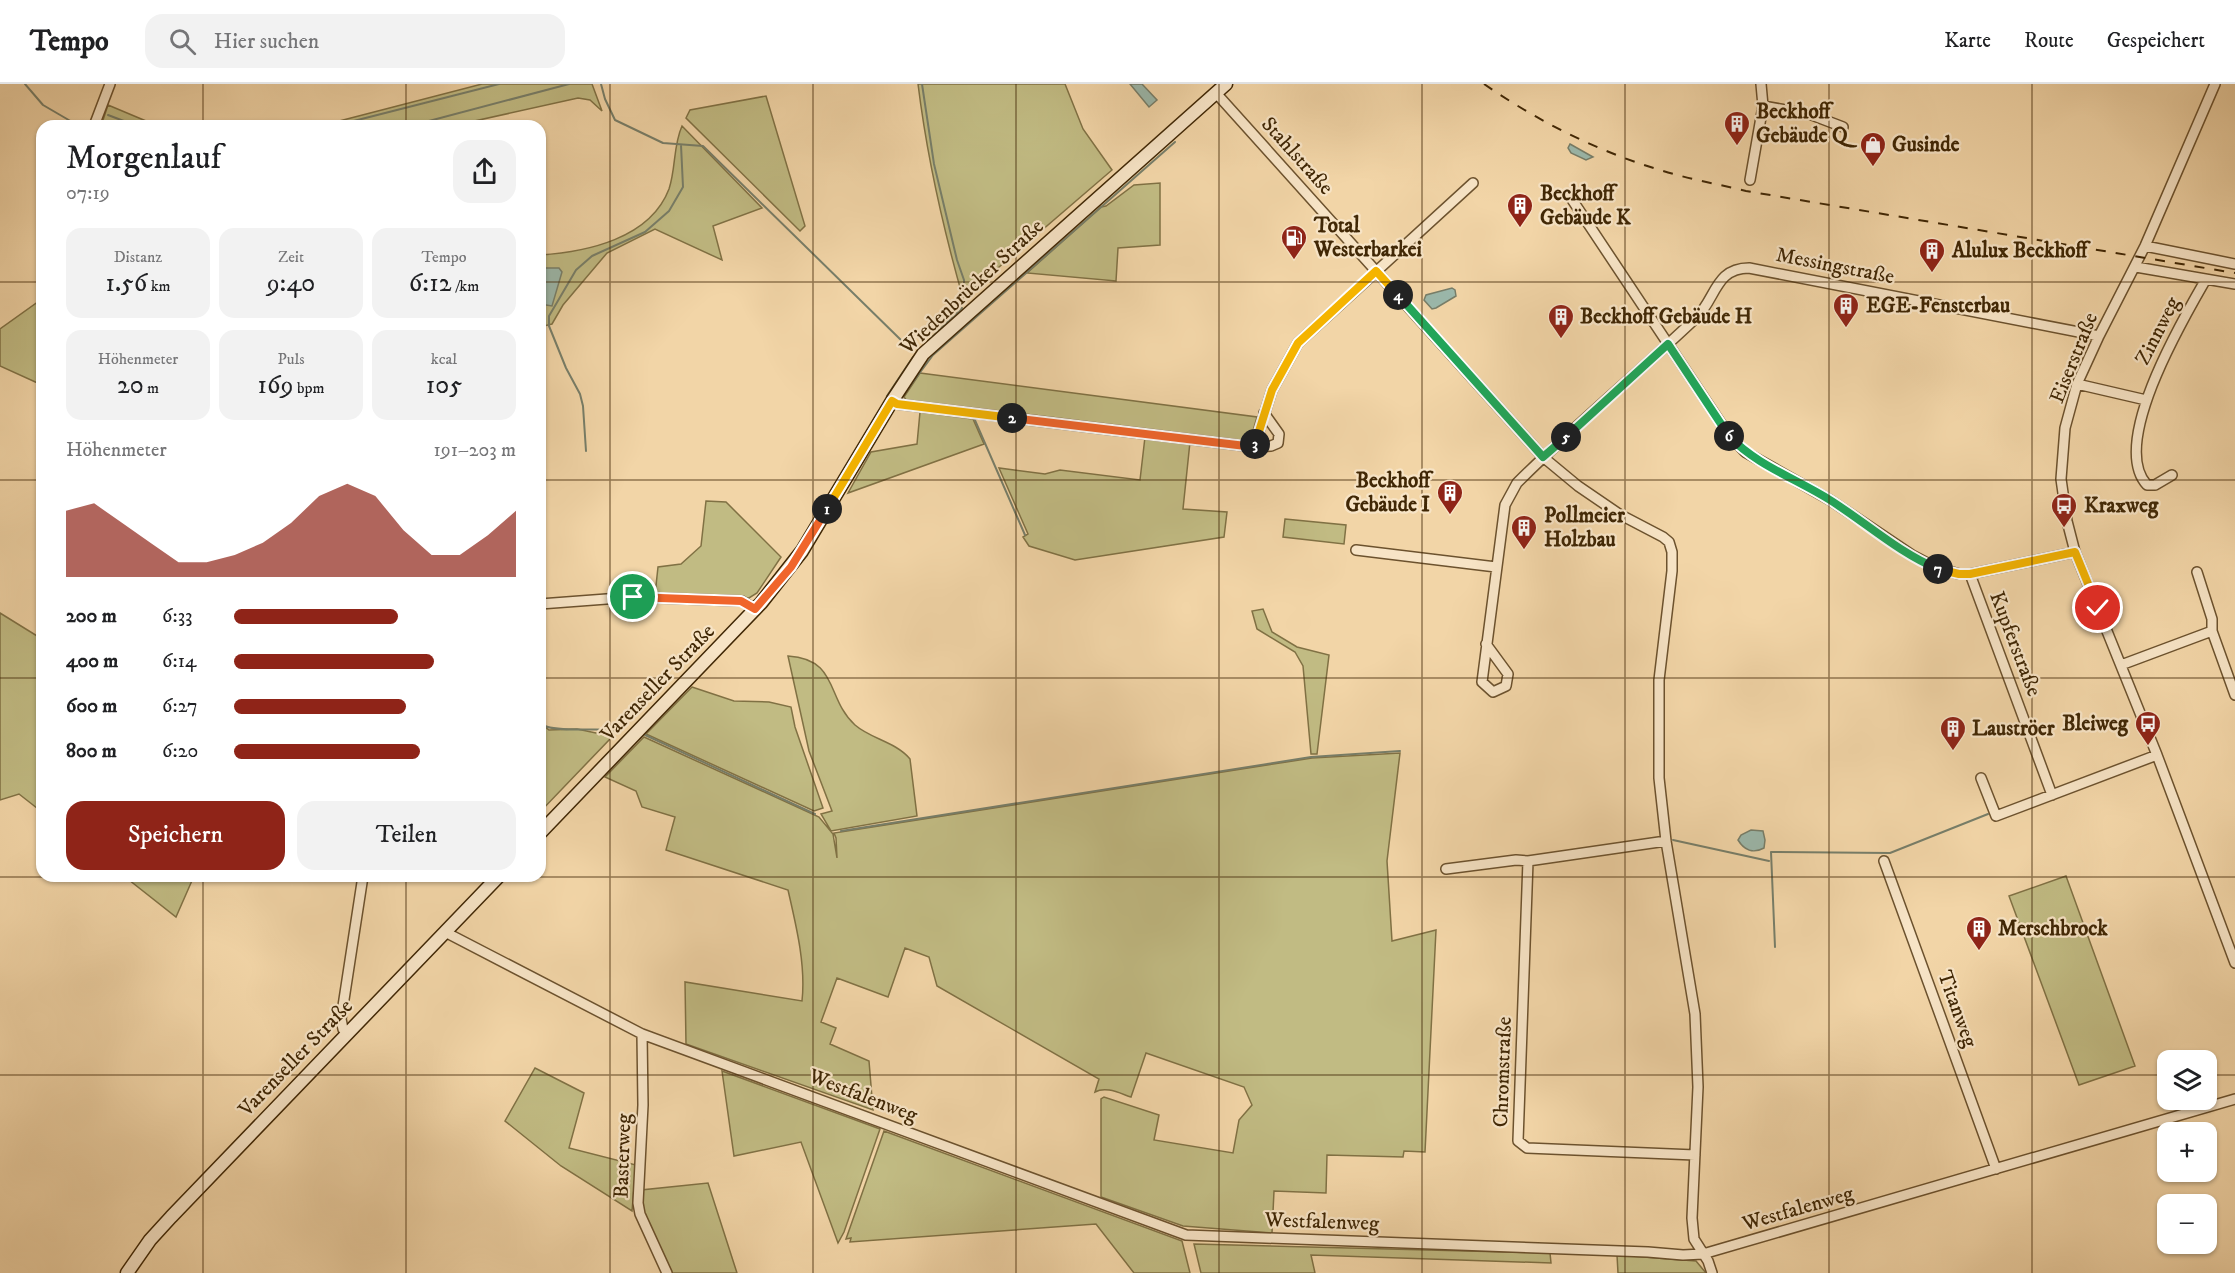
<!DOCTYPE html>
<html lang="de">
<meta charset="utf-8">
<style>
body{margin:0;font-family:"IM FELL DW Pica",serif;background:#f2f2f2;color:#202124;height:100vh;display:flex;flex-direction:column;font-size:22px;white-space:nowrap}
*{box-sizing:border-box;margin:0}
p{font-size:20px;color:#757577}
.icon{flex:none;width:33px;height:33px;fill:none;stroke:currentColor;stroke-width:2;stroke-linecap:round;stroke-linejoin:round}
.map{position:relative;flex:1;overflow:hidden}
.panel{position:absolute;left:36px;top:36px;width:510px;height:762px;display:flex;flex-direction:column;background:#fff;border-radius:18px;box-shadow:0 2px 4px #0004}
.panel>*{flex:none}
.fabs{position:absolute;left:2157px;top:966px;display:grid;gap:12px}
.fabs a{display:grid;place-items:center;width:60px;height:60px;border-radius:12px;background:#fff;box-shadow:0 2px 4px #0004;font-size:30px}
.pin{position:absolute;display:grid;place-items:center;width:51px;height:51px;color:#fff;margin:-26px;border:3px solid #fff;border-radius:50%;box-shadow:0 2px 6px #0007}
.km{position:absolute;width:30px;height:30px;margin:-15px;border-radius:50%;background:#222;color:#fff;font-size:16px;line-height:30px;text-align:center}
.round{display:grid;place-items:center;flex:none;width:63px;height:63px;border-radius:18px;background:#f2f2f2}
.summary{display:flex;align-items:center;justify-content:space-between;height:102px;padding:0 30px}
h1{font-size:33px;font-weight:600;line-height:45px}
.figures{display:grid;grid-template-columns:repeat(3,1fr);gap:9px;height:102px;padding:6px 30px}
.figures div{display:grid;align-content:center;border-radius:15px;background:#f2f2f2;text-align:center}
.figures b{font-size:26px;font-weight:600}
.figures small{font-size:16px;font-weight:400}
.figures p{font-size:16px}
.chart{height:168px;padding:12px 30px}
.chart p{display:flex;justify-content:space-between}
.chart svg{width:100%;height:108px;margin-top:6px;fill:#8f2418;opacity:.7}
.button{display:flex;gap:12px;margin-top:auto;padding:12px 30px}
.button a{flex:1;height:69px;border-radius:18px;background:#8f2418;color:#fff;font-size:24px;font-weight:600;line-height:69px;text-align:center}
.button a+a{background:#f2f2f2;color:#202124}
ul{padding:0 30px;list-style:none;font-size:20px}
li{display:grid;grid-template-columns:96px 72px 1fr;align-items:center;height:45px}
li i{height:15px;border-radius:8px;background:#8f2418}
header{display:flex;align-items:center;gap:36px;box-sizing:border-box;height:84px;padding:0 30px;background:#fff;border-bottom:2px solid #e0e0e0}
header strong{font-size:28px}
nav{display:flex;gap:33px;margin-inline-start:auto;font-size:21px}
.search{width:420px;height:54px;background:#f2f2f2;display:flex;align-items:center;gap:15px;box-sizing:border-box;padding:0 21px;border-radius:18px;color:#757577;font-size:22px}
.map>svg:first-child{display:block}
.green{fill:#c1bb83;stroke:#807144;stroke-width:1.5}
.water{fill:#9bb8ab;stroke:#777e69;stroke-width:1.5}
.lines{fill:none;stroke-linecap:round;stroke-linejoin:round}
.stream{stroke:#777e69;stroke-width:2}
.street-casing{stroke:#6c522e;stroke-width:12}
.secondary-casing{stroke:#402705;stroke-width:15}
.street{stroke:#f7e4c6;stroke-width:9}
.secondary{stroke:#f7e4c6;stroke-width:12}
.rail{stroke:#402705;stroke-width:2;stroke-dasharray:10 10;stroke-linecap:butt}
.split-1-casing{stroke:#fff;stroke-width:12}
.split-2-casing{stroke:#fff;stroke-width:12}
.split-3-casing{stroke:#fff;stroke-width:12}
.split-4-casing{stroke:#fff;stroke-width:12}
.split-5-casing{stroke:#fff;stroke-width:12}
.split-6-casing{stroke:#fff;stroke-width:12}
.split-7-casing{stroke:#fff;stroke-width:12}
.split-8-casing{stroke:#fff;stroke-width:12}
.split-1{stroke:#f0652b;stroke-width:8}
.split-2{stroke:#f5b400;stroke-width:8}
.split-3{stroke:#f0652b;stroke-width:8}
.split-4{stroke:#f5b400;stroke-width:8}
.split-5{stroke:#22a559;stroke-width:8}
.split-6{stroke:#22a559;stroke-width:8}
.split-7{stroke:#22a559;stroke-width:8}
.split-8{stroke:#f5b400;stroke-width:8}
.grid{fill:none;stroke:#402705;stroke-width:1.5;stroke-opacity:0.55}
.labels{text-anchor:middle;dominant-baseline:central;stroke-width:4.5;stroke-linejoin:round;paint-order:stroke}
.poi-label{font-size:21px;font-weight:bold;fill:#402705;stroke:#f7e4c6;text-anchor:start}
.street-label{font-size:21px;fill:#402705;stroke:#f7e4c6}
</style>
<header>
<strong>Tempo</strong>
<div class="search"><svg class="icon" aria-label="search" viewBox="0 0 24 24"><circle cx="10" cy="10" r="6"/><path d="M15 15l6 6"/></svg>Hier suchen</div>
<nav><a>Karte</a><a>Route</a><a>Gespeichert</a></nav>
</header>
<div class="map">
<svg width="2235" height="1189" viewBox="0 0 2235 1189">
<rect width="100%" height="100%" fill="#f2d5a7"/>
<filter id="stains"><feTurbulence type="fractalNoise" baseFrequency=".00333" numOctaves="4"/><feColorMatrix values="0 0 0 0 .2 0 0 0 0 .09 0 0 0 0 .02 0 0 0 .5 -.17"/></filter>
<radialGradient id="worn" r=".72"><stop offset=".6" stop-color="#630" stop-opacity="0"/><stop offset="1" stop-color="#630" stop-opacity=".3"/></radialGradient>
<!-- green -->
<path class="green" d="M 482,0 L 592,0 L 602,27 L 590,16 L 578,14 L 452,42 L 320,42 Z
M 918,0 L 1065,0 L 1083,45 L 1112,86 L 963,214 C 943,144 927,73 918,0 Z
M 766,12 L 805,142 L 800,147 L 686,34 L 690,26 Z
M 108,21 L 158,42 L 101,42 Z
M 682,42 L 762,124 L 713,142 L 722,176 L 655,145 L 607,169 L 563,221 L 552,240 L 544,242 L 540,237 L 540,171 C 586,168 650,155 669,105 C 676,84 673,62 682,42 Z
M 1160,99 L 1160,161 L 1118,164 L 1116,197 L 1027,189 L 1101,123 L 1106,122 L 1134,101 Z
M 42,215 L 42,301 L 0,282 L 0,245 Z
M 920,289 L 1257,333 L 1251,354 L 1245,357 L 907,317 L 904,313 Z
M 920,328 L 973,335 L 984,360 L 848,409 L 871,368 L 917,360 Z
M 1145,353 L 1190,358 L 1183,425 L 1227,428 L 1224,453 L 1075,476 L 1029,462 L 1023,453 L 1028,450 L 999,384 L 1045,390 L 1060,386 L 1140,396 Z
M 706,417 L 726,418 L 781,473 L 757,509 L 749,514 L 655,511 L 658,483 L 681,480 L 701,462 Z
M 1285,435 L 1346,441 L 1344,460 L 1283,453 Z
M 1263,525 L 1272,548 L 1297,563 L 1329,571 L 1317,670 L 1311,670 L 1303,582 L 1295,568 L 1257,545 L 1252,527 Z
M 0,529 L 42,555 L 42,728 L 19,710 L 0,716 Z
M 788,572 C 839,575 826,615 855,641 C 871,655 896,658 910,675 L 917,732 L 831,747 L 821,730 L 832,727 L 809,667 Z
M 692,603 L 734,617 L 769,618 L 791,623 L 795,643 L 823,724 L 814,727 L 646,650 Z
M 540,632 L 544,642 L 549,646 L 577,645 L 596,649 L 613,648 L 609,656 L 540,728 Z
M 644,653 L 819,733 L 833,750 L 837,774 L 836,754 L 834,749 L 1312,674 L 1400,669 L 1387,777 L 1392,857 L 1436,846 L 1425,1068 L 1404,1067 L 1403,1073 L 1327,1071 L 1326,1109 L 1274,1107 L 1272,1149 L 1183,1142 L 1101,1113 L 1101,1015 L 1104,1013 L 1159,1031 L 1154,1056 L 1233,1069 L 1239,1036 L 1252,1021 L 1244,1003 L 1146,969 L 1131,1013 C 1119,1009 1106,1002 1095,1008 L 1099,995 L 937,902 L 929,873 L 905,864 L 888,913 L 837,894 L 821,938 L 836,944 L 830,960 L 869,977 L 873,1026 L 686,960 L 685,898 L 802,917 C 806,881 796,841 788,806 L 666,766 L 675,733 L 642,723 L 636,707 L 605,693 Z
M 124,792 L 194,792 L 176,833 Z
M 2066,792 L 2135,982 L 2079,1001 L 2009,812 Z
M 535,984 L 584,1009 L 569,1064 L 636,1081 L 632,1127 L 561,1082 L 505,1037 Z
M 722,987 L 880,1045 L 844,1148 L 838,1159 L 801,1058 L 734,1072 Z
M 884,1047 L 1182,1157 L 1190,1189 L 1134,1189 L 1096,1140 L 850,1158 L 851,1154 L 846,1155 Z
M 708,1099 L 737,1189 L 670,1189 L 642,1127 L 641,1106 Z
M 1194,1160 L 1550,1169 L 1551,1179 L 1311,1171 L 1315,1189 L 1201,1189 Z
M 1617,1171 L 1696,1177 L 1706,1189 L 1618,1189 Z"/>
<!-- water -->
<path class="water" d="M 1130,0 L 1142,0 L 1157,16 L 1149,23 Z
M 1570,60 L 1593,73 L 1586,76 L 1571,69 L 1568,64 Z
M 540,184 L 559,184 L 562,188 L 552,222 L 540,220 Z
M 1452,204 L 1455,206 L 1456,212 L 1436,224 L 1432,225 L 1424,216 L 1426,211 Z
M 1751,746 L 1763,747 L 1765,756 L 1764,764 C 1753,770 1744,766 1738,756 L 1741,751 Z"/>
<g class="lines">
<!-- stream -->
<path class="stream" d="M 25,0 L 43,21 L 79,42
M 601,0 L 605,15 L 615,36 L 663,59 L 703,62 L 903,258
M 922,0 L 934,80 L 957,176 L 964,196 L 964,210
M 108,31 L 137,42
M 334,42 L 499,0
M 410,42 L 569,0
M 925,260 L 962,224
M 887,312 L 913,273
M 903,317 L 901,314 L 933,271 L 1175,58
M 974,334 L 1025,451
M 586,367 L 583,322 L 580,310 L 566,284 L 549,242 L 549,232 L 576,186 L 592,172 L 645,148 L 669,127 L 683,103 L 681,61
M 540,629 L 542,630 L 545,642 C 557,648 598,644 614,646
M 645,651 L 815,730
M 841,747 L 1311,673 L 1400,667
M 1673,756 L 1769,777
M 1775,863 L 1771,768 L 1890,769 L 1988,730"/>
<defs>
<path id="street" d="M 2215,0 L 2145,162 L 2099,252 L 2077,300 L 2065,344 L 2061,395 L 2067,437 L 2075,468 L 2157,671 L 2235,879
M 1216,9 L 1543,373 L 1578,402 L 1619,430 L 1663,453 L 1669,458 L 1672,468 L 1672,487 L 1659,596 L 1659,694 L 1666,757 L 1695,930 L 1698,1003 L 1692,1134 L 1694,1155 L 1708,1177 L 1712,1189
M 1763,22 L 1809,30 L 1843,43
M 94,42 L 110,0
M 1750,96 L 1763,22 L 1761,0
M 1571,114 L 1728,350 L 1745,368 L 1830,416 L 1912,471 L 1935,483 L 1959,490 L 1970,490 L 2075,468
M 2145,162 L 2235,180
M 2136,183 L 2235,200
M 2077,300 L 2146,316
M 892,317 L 897,320 L 1254,363 L 1271,362 L 1278,359 L 1279,350 L 1264,329
M 1254,363 L 1272,306 L 1298,259 L 1473,99
M 2172,391 L 2155,401 L 2147,401 C 2109,360 2183,235 2206,195
M 1356,466 L 1496,483
M 2197,488 L 2212,535 L 2212,547 L 2235,611
M 1970,490 L 2052,711
M 540,520 L 633,513 L 742,517 L 755,525
M 1486,560 L 1508,590 L 1506,602 L 1493,608 L 1482,598 L 1505,421 L 1517,399 C 1574,342 1637,290 1696,234 C 1716,215 1715,184 1749,184 L 2099,252
M 2121,581 L 2212,547
M 1981,694 L 1996,732 L 2157,671
M 1666,757 L 1528,777 L 1518,1057 L 1527,1064 L 1695,1071
M 1884,777 L 1996,1085
M 1446,785 L 1516,776 L 1528,777
M 445,848 L 642,950 L 1186,1151 L 1648,1168 L 1683,1171 L 1703,1170 L 2235,1015
M 347,949 L 343,945 L 341,935 L 363,792
M 642,950 L 643,1021 L 638,1119 L 640,1130 L 667,1189"/>
<path id="secondary" d="M 540,749 L 761,519 L 802,467 L 892,317 L 923,270 L 1226,0
M 127,1189 L 150,1156 L 171,1133 L 499,792"/>
</defs>
<!-- street casing -->
<use href="#street" class="street-casing"/>
<!-- secondary casing -->
<use href="#secondary" class="secondary-casing"/>
<!-- street -->
<use href="#street" class="street"/>
<!-- secondary -->
<use href="#secondary" class="secondary"/>
<!-- rail -->
<path class="rail" d="M 1484,0 C 1542,40 1607,72 1674,90 C 1698,97 1722,101 1746,107 L 2235,189"/>
</g>
<g class="lines">
<defs>
<path id="split-1" d="M 633,513 L 741,517 L 755,525 L 791,483 L 827,425"/>
<path id="split-2" d="M 827,425 L 892,317 L 897,320 L 1012,334"/>
<path id="split-3" d="M 1012,334 L 1254,363 L 1255,360"/>
<path id="split-4" d="M 1255,360 L 1272,306 L 1298,259 L 1376,187 L 1398,211"/>
<path id="split-5" d="M 1398,211 L 1543,373 L 1566,353"/>
<path id="split-6" d="M 1566,353 L 1668,260 L 1729,352"/>
<path id="split-7" d="M 1729,352 C 1756,381 1797,395 1830,416 C 1865,438 1899,469 1938,485"/>
<path id="split-8" d="M 1938,485 L 1959,490 L 1970,490 L 2075,468 L 2098,524"/>
</defs>
<!-- split-1 casing -->
<use href="#split-1" class="split-1-casing"/>
<!-- split-2 casing -->
<use href="#split-2" class="split-2-casing"/>
<!-- split-3 casing -->
<use href="#split-3" class="split-3-casing"/>
<!-- split-4 casing -->
<use href="#split-4" class="split-4-casing"/>
<!-- split-5 casing -->
<use href="#split-5" class="split-5-casing"/>
<!-- split-6 casing -->
<use href="#split-6" class="split-6-casing"/>
<!-- split-7 casing -->
<use href="#split-7" class="split-7-casing"/>
<!-- split-8 casing -->
<use href="#split-8" class="split-8-casing"/>
<!-- split-1 -->
<use href="#split-1" class="split-1"/>
<!-- split-2 -->
<use href="#split-2" class="split-2"/>
<!-- split-3 -->
<use href="#split-3" class="split-3"/>
<!-- split-4 -->
<use href="#split-4" class="split-4"/>
<!-- split-5 -->
<use href="#split-5" class="split-5"/>
<!-- split-6 -->
<use href="#split-6" class="split-6"/>
<!-- split-7 -->
<use href="#split-7" class="split-7"/>
<!-- split-8 -->
<use href="#split-8" class="split-8"/>
</g>
<!-- grid -->
<path class="grid" d="M 203,0 L 203,42M 406,0 L 406,42M 610,0 L 610,1189M 813,0 L 813,1189M 1016,0 L 1016,1189M 1219,0 L 1219,1189M 1422,0 L 1422,1189M 1625,0 L 1625,1189M 1829,0 L 1829,1189M 2032,0 L 2032,1189M 0,198 L 42,198M 540,198 L 2235,198M 0,396 L 42,396M 540,396 L 2235,396M 0,594 L 42,594M 540,594 L 2235,594M 203,792 L 203,1189M 406,792 L 406,1189M 0,793 L 2235,793M 0,991 L 2168,991M 2206,991 L 2235,991"/>
<!-- icons -->
<defs>
<symbol id="building-pin" viewBox="-11 -11 22 30"><path d="M0 17L-7.5 6A9.5 9.5 0 1 1 7.5 6Z" fill="#8f2418" stroke="#f7e4c6"/><path d="M-4-6H4V6H1V3H-1V6H-4ZM-2.5-4.3h1.7v1.8h-1.7ZM.8-4.3h1.7v1.8H.8ZM-2.5-1h1.7V.8h-1.7ZM.8-1h1.7V.8H.8Z" fill="#fff"/></symbol>
<symbol id="shop-pin" viewBox="-11 -11 22 30"><path d="M0 17L-7.5 6A9.5 9.5 0 1 1 7.5 6Z" fill="#8f2418" stroke="#f7e4c6"/><path d="M-5-2.5h2.3a2.7 3.5 0 0 1 5.4 0H5L5.5 6h-11ZM-1.5-2.5h3a1.5 2.3 0 0 0-3 0Z" fill="#fff"/></symbol>
<symbol id="fuel-pin" viewBox="-11 -11 22 30"><path d="M0 17L-7.5 6A9.5 9.5 0 1 1 7.5 6Z" fill="#8f2418" stroke="#f7e4c6"/><path d="M-5.5-6h7V0h2V4h1.3V-2.5L3-4.5l.8-.8L6-3V5H2.5V1h-1V6h-7ZM-4.2-4.7v3.2H.2V-4.7Z" fill="#fff"/></symbol>
<symbol id="bus-pin" viewBox="-11 -11 22 30"><path d="M0 17L-7.5 6A9.5 9.5 0 1 1 7.5 6Z" fill="#8f2418" stroke="#f7e4c6"/><path d="M-5-6H5V4H4V6H2V4H-2V6H-4V4H-5ZM-3.5-4V0h7V-4ZM-3.5 1.2v1.5H-2V1.2ZM2 1.2v1.5H3.5V1.2Z" fill="#fff"/></symbol>
</defs>
<g fill-rule="evenodd">
<use href="#building-pin" x="1722" y="25" width="30" height="40"/>
<use href="#shop-pin" x="1858" y="46" width="30" height="40"/>
<use href="#building-pin" x="1505" y="107" width="30" height="40"/>
<use href="#fuel-pin" x="1279" y="139" width="30" height="40"/>
<use href="#building-pin" x="1917" y="152" width="30" height="40"/>
<use href="#building-pin" x="1831" y="207" width="30" height="40"/>
<use href="#building-pin" x="1546" y="218" width="30" height="40"/>
<use href="#building-pin" x="1435" y="394" width="30" height="40"/>
<use href="#bus-pin" x="2049" y="407" width="30" height="40"/>
<use href="#building-pin" x="1509" y="429" width="30" height="40"/>
<use href="#bus-pin" x="2133" y="625" width="30" height="40"/>
<use href="#building-pin" x="1938" y="630" width="30" height="40"/>
<use href="#building-pin" x="1964" y="830" width="30" height="40"/>
</g>
<g class="labels">
<!-- poi labels -->
<g class="poi-label">
<text x="1756" y="28">Beckhoff<tspan x="1756" dy="24">Gebäude Q</tspan></text>
<text x="1892" y="61">Gusinde</text>
<text x="1540" y="110">Beckhoff<tspan x="1540" dy="24">Gebäude K</tspan></text>
<text x="1314" y="142">Total<tspan x="1314" dy="24">Westerbarkei</tspan></text>
<text x="1952" y="167">Alulux Beckhoff</text>
<text x="1866" y="222">EGE-Fensterbau</text>
<text x="1580" y="233">Beckhoff Gebäude H</text>
<text x="1430" y="397" text-anchor="end">Beckhoff<tspan x="1430" dy="24">Gebäude I</tspan></text>
<text x="2084" y="422">Kraxweg</text>
<text x="1544" y="432">Pollmeier<tspan x="1544" dy="24">Holzbau</tspan></text>
<text x="2128" y="640" text-anchor="end">Bleiweg</text>
<text x="1972" y="645">Lauströer</text>
<text x="1998" y="845">Merschbrock</text>
</g>
<!-- street labels -->
<g class="street-label">
<text transform="translate(1297 72) rotate(48)">Stahlstraße</text>
<text transform="translate(1835 182) rotate(11)">Messingstraße</text>
<text transform="translate(972 203) rotate(-43)">Wiedenbrücker Straße</text>
<text transform="translate(2158 247) rotate(-63)">Zinnweg</text>
<text transform="translate(2074 274) rotate(-68)">Eiserstraße</text>
<text transform="translate(2015 560) rotate(69)">Kupferstraße</text>
<text transform="translate(658 599) rotate(-46)">Varenseller Straße</text>
<text transform="translate(1957 925) rotate(70)">Titanweg</text>
<text transform="translate(296 974) rotate(-46)">Varenseller Straße</text>
<text transform="translate(1503 988) rotate(-88)">Chromstraße</text>
<text transform="translate(863 1012) rotate(21)">Westfalenweg</text>
<text transform="translate(623 1072) rotate(-88)">Basterweg</text>
<text transform="translate(1798 1125) rotate(-16)">Westfalenweg</text>
<text transform="translate(1322 1138) rotate(2)">Westfalenweg</text>
</g>
</g>
<rect width="100%" height="100%" filter="url(#stains)"/>
<rect width="100%" height="100%" fill="url(#worn)"/>
</svg>
<div class="fabs">
<a><svg class="icon" aria-label="layers" viewBox="0 0 24 24"><path d="M12 4l9 5-9 5-9-5zM3 14l9 5 9-5"/></svg></a>
<a>+</a>
<a>−</a>
</div>
<div class="pin" style="left:633px;top:513px;background:#1e9e55"><svg class="icon" aria-label="arrive" viewBox="0 0 24 24"><path d="M6 21V4h12l-3 4 3 4H6"/></svg></div>
<div class="pin" style="left:2098px;top:524px;background:#d93025"><svg class="icon" aria-label="check" viewBox="0 0 24 24"><path d="M5 12l5 5 9-10"/></svg></div>
<b class="km" style="left:827px;top:425px">1</b>
<b class="km" style="left:1012px;top:334px">2</b>
<b class="km" style="left:1255px;top:360px">3</b>
<b class="km" style="left:1398px;top:211px">4</b>
<b class="km" style="left:1566px;top:353px">5</b>
<b class="km" style="left:1729px;top:352px">6</b>
<b class="km" style="left:1938px;top:485px">7</b>
<section class="panel">
<div class="summary"><div><h1>Morgenlauf</h1><p>07:19</p></div><a class="round"><svg class="icon" aria-label="share" viewBox="0 0 24 24"><path d="M12 15V3M7 8l5-5 5 5M5 13v7h14v-7"/></svg></a></div>
<div class="figures">
<div><p>Distanz</p><b>1.56<small> km</small></b></div>
<div><p>Zeit</p><b>9:40</b></div>
<div><p>Tempo</p><b>6:12<small> /km</small></b></div>
</div>
<div class="figures">
<div><p>Höhenmeter</p><b>20<small> m</small></b></div>
<div><p>Puls</p><b>169<small> bpm</small></b></div>
<div><p>kcal</p><b>105</b></div>
</div>
<div class="chart"><p><span>Höhenmeter</span>191–203 m</p>
<svg viewBox="0 0 160 44" preserveAspectRatio="none"><path d="M0 44V17L10 14L20 22L30 30L40 38L50 38L60 35L70 30L80 22L90 11L100 6L110 11L120 25L130 35L140 35L150 27L160 17V44z"/></svg>
</div>
<ul>
<li><b>200 m</b>6:33<i style="width:58%"></i></li>
<li><b>400 m</b>6:14<i style="width:71%"></i></li>
<li><b>600 m</b>6:27<i style="width:61%"></i></li>
<li><b>800 m</b>6:20<i style="width:66%"></i></li>
</ul>
<div class="button"><a>Speichern</a><a>Teilen</a></div>
</section>
</div>
